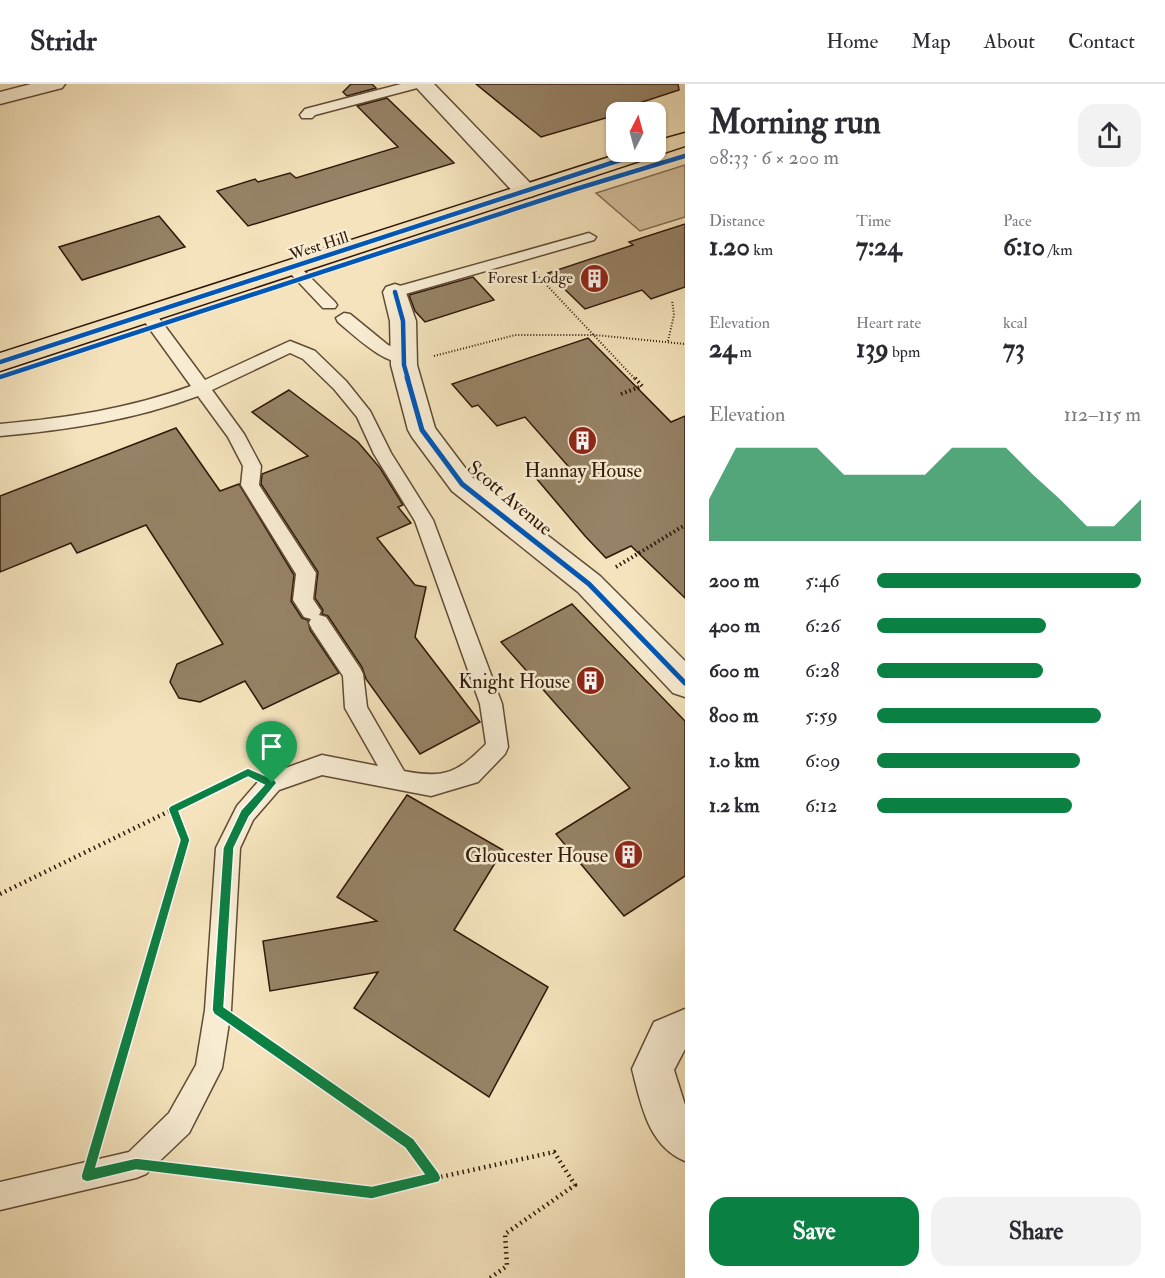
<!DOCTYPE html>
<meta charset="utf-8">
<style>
body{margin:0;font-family:"IM FELL Double Pica",serif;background:#f2f2f3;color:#2b2b33;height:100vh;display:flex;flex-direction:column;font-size:22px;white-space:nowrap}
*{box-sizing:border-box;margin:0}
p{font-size:20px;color:#7c7c81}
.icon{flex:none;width:33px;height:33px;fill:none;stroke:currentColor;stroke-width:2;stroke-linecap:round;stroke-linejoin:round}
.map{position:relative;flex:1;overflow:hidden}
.sheet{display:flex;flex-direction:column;background:#fff;width:480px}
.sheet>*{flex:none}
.needle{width:39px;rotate:6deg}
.buttons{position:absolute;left:606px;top:18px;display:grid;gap:12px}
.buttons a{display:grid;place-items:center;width:60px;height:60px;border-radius:12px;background:#fff;box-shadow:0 2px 4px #0004;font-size:30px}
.pin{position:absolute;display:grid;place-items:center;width:51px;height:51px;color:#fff;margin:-62px -26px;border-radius:50% 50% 50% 0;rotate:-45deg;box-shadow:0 0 6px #0007}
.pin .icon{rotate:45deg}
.round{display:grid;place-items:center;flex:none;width:63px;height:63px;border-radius:18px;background:#f2f2f3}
.headline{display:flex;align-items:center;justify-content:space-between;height:102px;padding:0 24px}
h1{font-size:33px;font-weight:800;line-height:45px}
.stats{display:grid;grid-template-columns:repeat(3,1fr);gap:9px;height:102px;padding:6px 24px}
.stats div{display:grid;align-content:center}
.stats b{font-size:26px;font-weight:800}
.stats small{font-size:16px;font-weight:400}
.stats p{font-size:16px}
.chart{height:168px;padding:12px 24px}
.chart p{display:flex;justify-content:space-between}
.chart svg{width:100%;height:108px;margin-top:6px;fill:#0b8043;opacity:.7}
.cta{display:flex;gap:12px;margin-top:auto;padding:12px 24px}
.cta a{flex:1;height:69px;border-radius:18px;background:#0b8043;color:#fff;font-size:24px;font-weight:800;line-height:69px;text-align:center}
.cta a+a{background:#f2f2f3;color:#2b2b33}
ul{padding:0 24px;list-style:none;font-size:20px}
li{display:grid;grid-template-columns:96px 72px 1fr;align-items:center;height:45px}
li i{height:15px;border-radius:8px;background:#0b8043}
header{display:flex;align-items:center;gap:36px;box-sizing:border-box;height:84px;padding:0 30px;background:#fff;border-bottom:2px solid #e1e1e2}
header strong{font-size:28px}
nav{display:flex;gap:33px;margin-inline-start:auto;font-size:21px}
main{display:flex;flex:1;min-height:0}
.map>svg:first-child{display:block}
.green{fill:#d3c09d;stroke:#826c52;stroke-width:1.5}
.building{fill:#968266;stroke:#301808;stroke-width:1.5}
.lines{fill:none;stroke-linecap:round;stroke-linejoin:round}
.service-casing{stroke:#614b35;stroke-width:3}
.minor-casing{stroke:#614b35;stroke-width:3}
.trunk-casing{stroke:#301808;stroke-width:3}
.path-far2{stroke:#301808;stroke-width:2;stroke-dasharray:1 2;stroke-linecap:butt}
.path-far1{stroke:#301808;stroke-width:4;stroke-dasharray:1.5 3;stroke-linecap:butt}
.path{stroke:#301808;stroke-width:4.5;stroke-dasharray:1.5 4;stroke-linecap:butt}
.service{fill:#f8edd3;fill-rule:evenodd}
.minor{fill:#f8edd3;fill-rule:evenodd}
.trunk{fill:#f4e3bc;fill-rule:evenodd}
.cycleway-far1-casing{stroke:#f8edd3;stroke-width:7}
.cycleway-casing{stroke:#f8edd3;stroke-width:9}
.cycleway-far1{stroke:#0057b8;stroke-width:4.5}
.cycleway{stroke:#0057b8;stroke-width:5}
.route{fill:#0b8043;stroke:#fff;stroke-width:1.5;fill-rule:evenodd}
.labels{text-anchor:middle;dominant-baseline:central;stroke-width:5;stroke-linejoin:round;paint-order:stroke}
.far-street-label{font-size:16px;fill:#301808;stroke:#f8edd3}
.far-poi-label{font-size:16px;fill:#301808;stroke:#f8edd3;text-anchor:end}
.poi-label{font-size:20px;fill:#301808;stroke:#f8edd3;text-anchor:end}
.street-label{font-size:20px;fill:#301808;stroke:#f8edd3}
</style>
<header>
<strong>Stridr</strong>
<nav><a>Home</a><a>Map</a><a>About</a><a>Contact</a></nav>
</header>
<main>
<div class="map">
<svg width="685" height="1194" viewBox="0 0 685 1194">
<rect width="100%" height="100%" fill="#f4e3bc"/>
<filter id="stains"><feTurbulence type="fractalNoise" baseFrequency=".00333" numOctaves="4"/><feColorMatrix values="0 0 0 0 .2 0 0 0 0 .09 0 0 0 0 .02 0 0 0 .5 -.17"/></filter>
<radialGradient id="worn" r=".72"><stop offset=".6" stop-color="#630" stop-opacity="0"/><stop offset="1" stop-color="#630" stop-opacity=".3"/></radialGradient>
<!-- green -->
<path class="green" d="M 685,81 L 685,133 L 640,147 L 596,109 Z"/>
<!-- building -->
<path class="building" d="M 351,0 L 372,0 L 376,4 L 347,12 L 343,8 Z
M 476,0 L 678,0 L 679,6 L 630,22 L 635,26 L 616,28 L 616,31 L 541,53 Z
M 387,14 L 454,79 L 248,142 L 217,107 L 255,95 L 258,98 L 290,89 L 296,94 L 398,63 L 357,22 Z
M 159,132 L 185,163 L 82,196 L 59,163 Z
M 685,140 L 685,203 L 651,215 L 642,206 L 585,225 L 548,189 L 633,161 L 629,158 Z
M 473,193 L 494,216 L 425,238 L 415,227 L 409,211 Z
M 588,254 L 671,338 L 685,332 L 685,514 L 631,462 L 606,474 L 585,452 L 536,394 L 568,382 L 525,333 L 497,342 L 478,321 L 472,323 L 452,300 Z
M 289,306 L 358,358 L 380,384 L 403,421 L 398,423 L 411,439 L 377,454 L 415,501 L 426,503 L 415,553 L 480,638 L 420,670 L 366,595 L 362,583 L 328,532 L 322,530 L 323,526 L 315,514 L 318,488 L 261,400 L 262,390 L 308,372 L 252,328 Z
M 176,344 L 220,407 L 239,400 L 294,491 L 291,517 L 302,534 L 308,536 L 310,546 L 339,589 L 263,625 L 245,597 L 200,618 L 179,614 L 170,598 L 177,580 L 223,560 L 146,441 L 77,469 L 71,459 L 0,488 L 0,412 Z
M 572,520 L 685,637 L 685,792 L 624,832 L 556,750 L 630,704 L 501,558 Z
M 407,711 L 503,766 L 454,846 L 548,903 L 489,1013 L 354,924 L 378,888 L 270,907 L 263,857 L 377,837 L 337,813 Z"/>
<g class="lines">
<defs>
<path id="service" d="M 401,0 L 422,0 L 421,3 L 315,31 L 312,34 L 302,34 L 300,31 L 305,25 Z
M 589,149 L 596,153 L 594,156 L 395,213 L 387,208 L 389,205 Z
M 293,179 L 298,181 L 335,218 L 337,221 L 335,224 L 323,224 L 288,187 L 285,184 Z
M 147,225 L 153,226 L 205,296 L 290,257 L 315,267 L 346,297 L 370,327 L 391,369 L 433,436 L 502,620 L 508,663 L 505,670 L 478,698 L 431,712 L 322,691 L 279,706 L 253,736 L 240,764 L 231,926 L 222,984 L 189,1049 L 146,1090 L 136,1094 L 0,1126 L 0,1098 L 129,1068 L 169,1029 L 196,981 L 205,926 L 216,764 L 237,722 L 263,692 L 322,671 L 378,682 L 345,624 L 343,592 L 312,545 L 309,539 L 311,535 L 304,533 L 293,516 L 296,490 L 241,401 L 243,382 L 228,353 L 198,312 C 134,336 67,346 0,352 L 0,340 C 65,334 129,325 191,302 L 139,230 ZM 290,269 L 303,275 L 334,305 L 357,333 L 374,370 L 415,437 L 480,620 L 486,660 C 457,689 445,695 404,687 L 367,623 L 363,590 L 360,584 L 326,533 L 319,531 L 321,527 L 313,515 L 316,489 L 259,401 L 261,382 L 244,350 L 212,306 Z
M 344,229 L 350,230 L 388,261 L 409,270 L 411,274 L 409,278 C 387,284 354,251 338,238 L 336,234 Z"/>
<path id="minor" d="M 31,0 L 65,0 L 62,4 L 0,20 L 0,8 Z
M 413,0 L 434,0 L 533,102 L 536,107 L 533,112 L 525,114 L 517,112 Z
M 395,200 L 404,203 L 416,237 L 417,281 L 435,344 L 472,393 L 600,492 L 685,577 L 685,613 L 673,609 L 578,508 L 452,407 L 412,353 L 408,346 L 391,281 L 390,237 L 383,208 L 386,203 Z
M 685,925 L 685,965 L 674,986 L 685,1021 L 685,1077 C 648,1062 641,1020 632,985 L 654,938 Z"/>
<path id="trunk" d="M 685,49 L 685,62 L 0,287 L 0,269 L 625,68 L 656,68 L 656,57 Z"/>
</defs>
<!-- service casing -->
<use href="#service" class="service-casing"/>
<!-- minor casing -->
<use href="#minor" class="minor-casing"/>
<!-- trunk casing -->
<use href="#trunk" class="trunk-casing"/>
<!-- path-far2 -->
<path class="path-far2" d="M 539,193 L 635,295
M 668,257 L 674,231 L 672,216
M 434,272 L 515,251 L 595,251 L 685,260"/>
<!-- path-far1 -->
<path class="path-far1" d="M 621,310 L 642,302 L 634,293
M 616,483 L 685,441"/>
<!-- path -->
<path class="path" d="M 0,810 L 231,697
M 248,947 L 410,1059 L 434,1094
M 98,1055 L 185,756 L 173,725
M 180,1085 L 372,1108 L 554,1068 L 575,1101 L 505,1150 L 507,1182 L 490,1194"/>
<!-- service -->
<use href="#service" class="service"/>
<!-- minor -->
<use href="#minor" class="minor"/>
<!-- trunk -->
<use href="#trunk" class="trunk"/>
<defs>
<path id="cycleway-far1" d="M 395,208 L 403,237 L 404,281 L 408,295
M 0,278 L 645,68
M 0,293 L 576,105 L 685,72"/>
<path id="cycleway" d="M 407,293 L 422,346 L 462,400 L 589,500 L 685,599"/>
</defs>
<!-- cycleway-far1 casing -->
<use href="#cycleway-far1" class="cycleway-far1-casing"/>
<!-- cycleway casing -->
<use href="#cycleway" class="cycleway-casing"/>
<!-- cycleway-far1 -->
<use href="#cycleway-far1" class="cycleway-far1"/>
<!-- cycleway -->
<use href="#cycleway" class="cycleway"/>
</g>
<!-- route -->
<path class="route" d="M 248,684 L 275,696 L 277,699 L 249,733 L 234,764 L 224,923 L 414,1055 L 439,1089 L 441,1094 L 439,1098 L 372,1115 L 136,1086 L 87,1098 L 82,1096 L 81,1092 L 180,756 L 168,725 L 170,722 ZM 248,693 L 264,701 L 241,726 L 223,764 L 212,926 L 214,930 L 405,1064 L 424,1090 L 372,1102 L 136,1074 L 96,1083 L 190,756 L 179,727 Z"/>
<!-- icons -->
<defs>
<symbol id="building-disc" viewBox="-11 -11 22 22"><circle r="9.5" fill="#8f2418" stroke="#f8edd3"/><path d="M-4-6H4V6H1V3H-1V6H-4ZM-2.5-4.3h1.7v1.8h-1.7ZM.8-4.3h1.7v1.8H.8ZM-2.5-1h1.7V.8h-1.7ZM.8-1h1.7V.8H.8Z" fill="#fff"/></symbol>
</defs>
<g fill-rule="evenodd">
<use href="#building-disc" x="578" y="178" width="33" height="33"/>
<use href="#building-disc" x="566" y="340" width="33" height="33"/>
<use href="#building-disc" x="574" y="580" width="33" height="33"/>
<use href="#building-disc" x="612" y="754" width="33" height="33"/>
</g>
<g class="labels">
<!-- far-street labels -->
<g class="far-street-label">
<text transform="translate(319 162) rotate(-18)">West Hill</text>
</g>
<!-- far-poi labels -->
<g class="far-poi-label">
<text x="573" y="194">Forest Lodge</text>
</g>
<!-- poi labels -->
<g class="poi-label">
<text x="583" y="386" text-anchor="middle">Hannay House</text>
<text x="570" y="597">Knight House</text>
<text x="608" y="771">Gloucester House</text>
</g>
<!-- street labels -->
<g class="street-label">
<text transform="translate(510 414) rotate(40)">Scott Avenue</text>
</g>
</g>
<rect width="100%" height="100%" filter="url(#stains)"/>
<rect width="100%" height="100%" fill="url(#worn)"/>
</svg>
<div class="buttons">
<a><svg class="needle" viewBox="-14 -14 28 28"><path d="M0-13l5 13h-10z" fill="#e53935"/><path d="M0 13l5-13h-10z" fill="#7c7c81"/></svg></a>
</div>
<div class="pin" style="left:272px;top:699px;background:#1e9e55"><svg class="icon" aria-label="arrive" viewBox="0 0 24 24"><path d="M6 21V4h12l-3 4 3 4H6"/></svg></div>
</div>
<section class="sheet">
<div class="headline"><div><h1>Morning run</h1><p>08:33 · 6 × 200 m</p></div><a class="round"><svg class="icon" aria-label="share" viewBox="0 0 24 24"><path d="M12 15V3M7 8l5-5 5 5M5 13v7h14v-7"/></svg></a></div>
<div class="stats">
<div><p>Distance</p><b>1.20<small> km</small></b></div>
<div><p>Time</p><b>7:24</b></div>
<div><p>Pace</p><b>6:10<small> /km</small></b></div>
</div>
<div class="stats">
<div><p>Elevation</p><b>24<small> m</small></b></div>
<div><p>Heart rate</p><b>139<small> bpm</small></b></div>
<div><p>kcal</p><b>73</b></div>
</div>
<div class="chart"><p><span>Elevation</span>112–115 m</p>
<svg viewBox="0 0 160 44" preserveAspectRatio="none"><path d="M0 44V27L10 6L20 6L30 6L40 6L50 17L60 17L70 17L80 17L90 6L100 6L110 6L120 17L130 27L140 38L150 38L160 27V44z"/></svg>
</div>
<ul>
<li><b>200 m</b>5:46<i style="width:100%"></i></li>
<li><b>400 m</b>6:26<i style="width:64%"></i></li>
<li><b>600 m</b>6:28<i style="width:63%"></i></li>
<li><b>800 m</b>5:59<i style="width:85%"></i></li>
<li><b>1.0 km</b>6:09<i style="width:77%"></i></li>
<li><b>1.2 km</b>6:12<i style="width:74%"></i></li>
</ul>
<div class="cta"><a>Save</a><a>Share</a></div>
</section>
</main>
